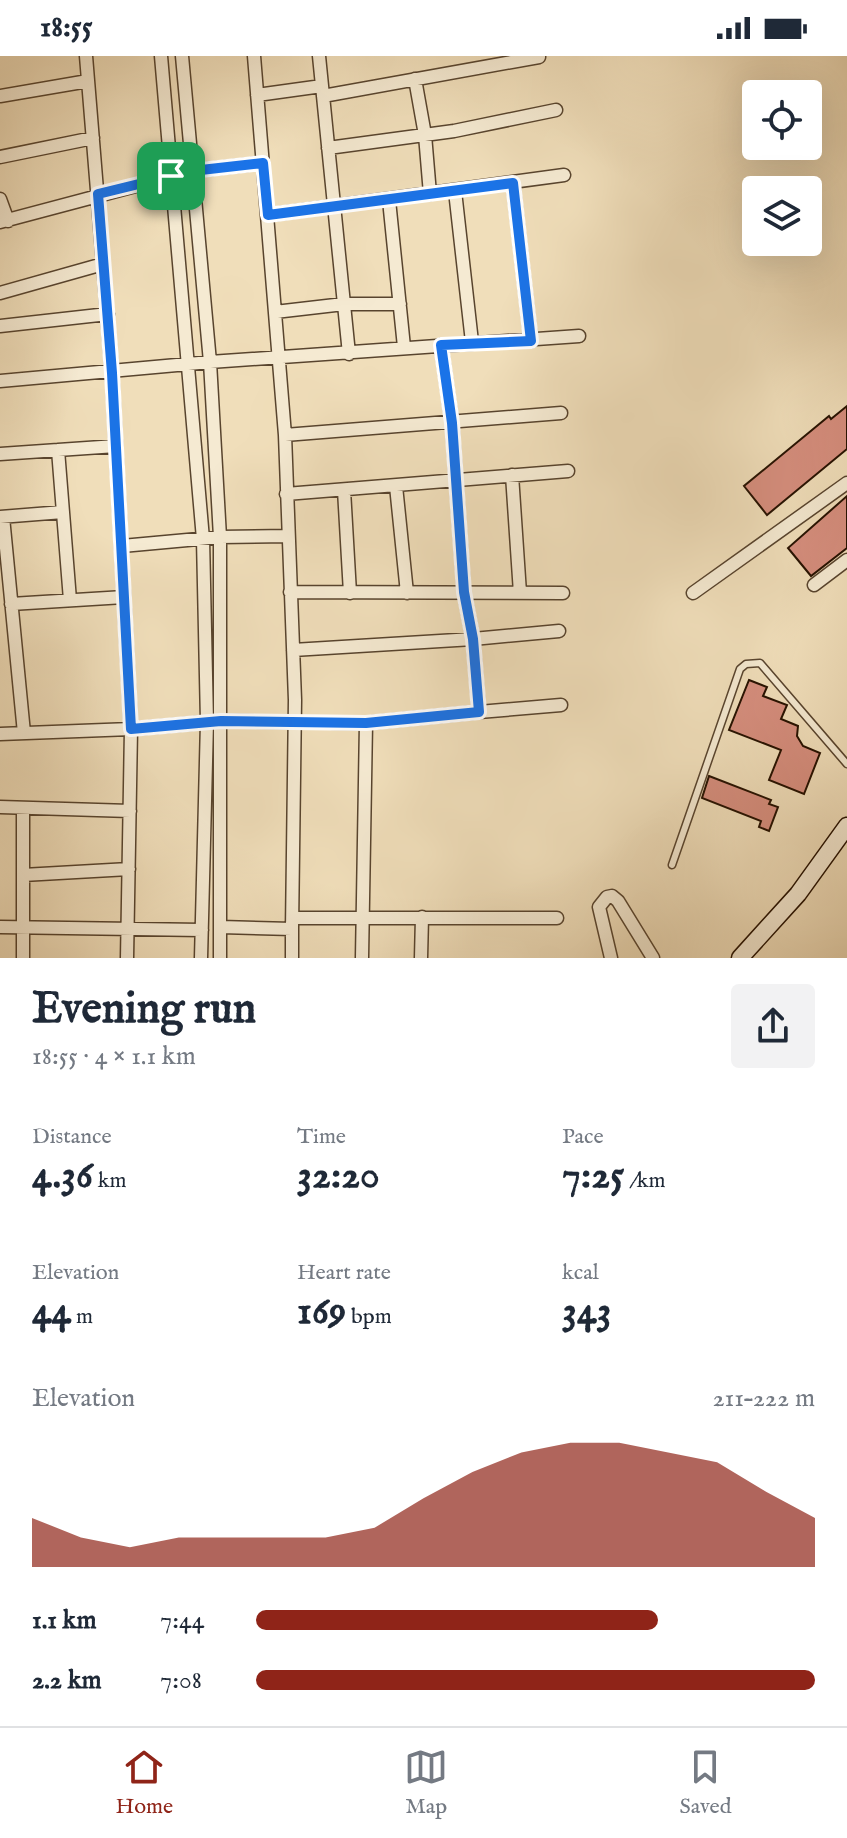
<!DOCTYPE html>
<meta charset="utf-8">
<style>
body{margin:0;font-family:"IM FELL English",serif;background:#f2f2f3;color:#1f2937;height:100vh;display:flex;flex-direction:column;font-size:30px;white-space:nowrap}
*{box-sizing:border-box;margin:0}
p{font-size:26px;color:#747a83}
.icon{flex:none;width:44px;height:44px;fill:none;stroke:currentColor;stroke-width:2;stroke-linecap:round;stroke-linejoin:round}
.map{position:relative;height:902px;overflow:hidden}
.details{display:flex;flex-direction:column;background:#fff;flex:1}
.details>*{flex:none}
.fabs{position:absolute;left:742px;top:24px;display:grid;gap:16px}
.fabs a{display:grid;place-items:center;width:80px;height:80px;border-radius:8px;background:#fff;box-shadow:0 8px 32px #0002;font-size:40px}
.pin{position:absolute;display:grid;place-items:center;width:68px;height:68px;color:#fff;margin:-34px;border-radius:16px;box-shadow:0 4px 12px #0006}
.round{display:grid;place-items:center;flex:none;width:84px;height:84px;border-radius:8px;background:#f2f2f3}
.head{display:flex;align-items:center;justify-content:space-between;height:136px;padding:0 32px}
h1{font-size:44px;font-weight:800;line-height:60px}
.stats{display:grid;grid-template-columns:repeat(3,1fr);gap:12px;height:136px;padding:8px 32px}
.stats div{display:grid;align-content:center}
.stats b{font-size:40px;font-weight:800}
.stats small{font-size:22px;font-weight:400}
.stats p{font-size:22px}
.chart{height:224px;padding:16px 32px}
.chart p{display:flex;justify-content:space-between}
.chart svg{width:100%;height:144px;margin-top:8px;fill:#8f2418;opacity:.7}
ul{padding:0 32px;list-style:none;font-size:26px}
li{display:grid;grid-template-columns:128px 96px 1fr;align-items:center;height:60px}
li i{height:20px;border-radius:10px;background:#8f2418}
.status{display:flex;justify-content:space-between;align-items:center;height:56px;padding:0 40px;background:#fff;direction:ltr}
.status svg{height:22px;fill:currentColor}
.menu{display:flex;justify-content:space-around;align-items:center;height:112px;border-top:2px solid #e0e1e3;background:#fff;font-size:22px;color:#747a83}
.menu a{display:grid;justify-items:center;gap:4px}
.menu .selected{color:#8f2418}
.map>svg:first-child{display:block}
.building{fill:#d68e7e;stroke:#261100;stroke-width:2}
.lines{fill:none;stroke-linecap:round;stroke-linejoin:round}
.lane-casing{stroke:#58442e;stroke-width:9}
.street-casing{stroke:#58442e;stroke-width:15}
.secondary-casing{stroke:#261100;stroke-width:19}
.lane{stroke:#f5ead2;stroke-width:6}
.street{stroke:#f5ead2;stroke-width:12}
.secondary{stroke:#f5ead2;stroke-width:16}
.route-casing{stroke:#fff;stroke-width:16}
.route{stroke:#1a73e8;stroke-width:10}
</style>
<div class="status"><b>18:55</b><svg viewBox="0 0 49 12"><path d="M0 12V9h3v3zM5 12V6h3v6zM10 12V3h3v9zM15 12V0h3v12zM26 1h20v11H26zM47 4h2v5h-2z"/></svg></div>
<div class="map">
<svg width="847" height="902" viewBox="0 0 847 902">
<rect width="100%" height="100%" fill="#f0deba"/>
<filter id="stains"><feTurbulence type="fractalNoise" baseFrequency=".0025" numOctaves="4"/><feColorMatrix values="0 0 0 0 .2 0 0 0 0 .09 0 0 0 0 .02 0 0 0 .5 -.17"/></filter>
<radialGradient id="worn" r=".72"><stop offset=".6" stop-color="#630" stop-opacity="0"/><stop offset="1" stop-color="#630" stop-opacity=".3"/></radialGradient>
<!-- building -->
<path class="building" d="M 847,350 L 847,393 L 767,459 L 744,430 L 829,360 L 831,363 Z
M 847,440 L 847,492 L 811,520 L 788,492 Z
M 749,624 L 767,631 L 763,640 L 787,649 L 781,663 L 798,670 L 797,680 L 803,690 L 820,697 L 804,738 L 769,724 L 781,694 L 729,674 Z
M 709,720 L 771,744 L 769,748 L 778,751 L 769,775 L 759,771 L 761,765 L 702,742 Z"/>
<g class="lines">
<defs>
<path id="lane" d="M 672,809 L 740,613 L 746,608 L 760,607 L 847,708"/>
<path id="street" d="M 86,0 L 112,317 L 131,673 L 127,902
M 161,0 L 203,483 L 207,666 L 201,902
M 182,0 L 210,306 L 220,481 L 220,902
M 319,0 L 349,298
M 415,23 L 425,79 L 430,138
M 257,39 L 322,30
M 0,40 L 88,25
M 323,40 L 539,1
M 328,92 L 454,75 L 556,54
M 0,101 L 93,82
M 513,127 L 531,285
M 455,135 L 472,286
M 0,143 L 8,165
M 389,144 L 404,291
M 268,159 L 564,119
M 0,166 L 192,115 L 263,107
M 0,237 L 103,208
M 275,256 L 344,248 L 400,248
M 0,270 L 108,258
M 0,325 L 210,306 L 579,280
M 285,379 L 561,357
M 58,394 L 70,544
M 0,398 L 116,390
M 512,419 L 520,537
M 396,430 L 407,537
M 344,434 L 350,537
M 286,438 L 568,415
M 0,461 L 63,456
M 3,461 L 24,677
M 122,490 L 220,481 L 288,480
M 814,529 L 847,504
M 290,536 L 563,537
M 693,537 L 847,427
M 11,548 L 124,541
M 293,594 L 473,583 L 559,575
M 479,656 L 561,649
M 0,678 L 131,673 L 221,665 L 366,667 L 479,656 L 473,583 L 464,536 L 452,367 L 441,289
M 0,751 L 130,755
M 23,752 L 23,902
M 23,819 L 129,813
M 293,862 L 557,862
M 0,871 L 202,874
M 221,871 L 292,873 L 295,644 L 285,379 L 254,0
M 292,902 L 292,873
M 362,902 L 366,667
M 421,902 L 422,861
M 611,902 L 599,851 L 607,841 L 612,840 L 618,845 L 653,902"/>
<path id="secondary" d="M 740,902 L 798,838 L 847,770"/>
</defs>
<!-- lane casing -->
<use href="#lane" class="lane-casing"/>
<!-- street casing -->
<use href="#street" class="street-casing"/>
<!-- secondary casing -->
<use href="#secondary" class="secondary-casing"/>
<!-- lane -->
<use href="#lane" class="lane"/>
<!-- street -->
<use href="#street" class="street"/>
<!-- secondary -->
<use href="#secondary" class="secondary"/>
</g>
<g class="lines">
<defs>
<path id="route" d="M 263,107 L 268,159 L 513,127 L 531,285 L 441,289 L 452,367 L 464,536 L 473,583 L 479,656 L 366,667 L 221,665 L 131,673 L 112,317 L 98,138 L 192,115 Z"/>
</defs>
<!-- route casing -->
<use href="#route" class="route-casing"/>
<!-- route -->
<use href="#route" class="route"/>
</g>
<rect width="100%" height="100%" filter="url(#stains)"/>
<rect width="100%" height="100%" fill="url(#worn)"/>
</svg>
<div class="fabs">
<a><svg class="icon" aria-label="locate" viewBox="0 0 24 24"><circle cx="12" cy="12" r="6"/><path d="M12 2v4M12 18v4M2 12h4M18 12h4"/></svg></a>
<a><svg class="icon" aria-label="layers" viewBox="0 0 24 24"><path d="M12 4l9 5-9 5-9-5zM3 14l9 5 9-5"/></svg></a>
</div>
<div class="pin" style="left:171px;top:120px;background:#1e9e55"><svg class="icon" aria-label="arrive" viewBox="0 0 24 24"><path d="M6 21V4h12l-3 4 3 4H6"/></svg></div>
</div>
<section class="details">
<div class="head"><div><h1>Evening run</h1><p>18:55 · 4 × 1.1 km</p></div><a class="round"><svg class="icon" aria-label="share" viewBox="0 0 24 24"><path d="M12 15V3M7 8l5-5 5 5M5 13v7h14v-7"/></svg></a></div>
<div class="stats">
<div><p>Distance</p><b>4.36<small> km</small></b></div>
<div><p>Time</p><b>32:20</b></div>
<div><p>Pace</p><b>7:25<small> /km</small></b></div>
</div>
<div class="stats">
<div><p>Elevation</p><b>44<small> m</small></b></div>
<div><p>Heart rate</p><b>169<small> bpm</small></b></div>
<div><p>kcal</p><b>343</b></div>
</div>
<div class="chart"><p><span>Elevation</span>211–222 m</p>
<svg viewBox="0 0 160 44" preserveAspectRatio="none"><path d="M0 44V29L10 35L20 38L30 35L40 35L50 35L60 35L70 32L80 23L90 15L100 9L110 6L120 6L130 9L140 12L150 21L160 29V44z"/></svg>
</div>
<ul>
<li><b>1.1 km</b>7:44<i style="width:72%"></i></li>
<li><b>2.2 km</b>7:08<i style="width:100%"></i></li>
</ul>
</section>
<nav class="menu">
<a class="selected"><svg class="icon" aria-label="home" viewBox="0 0 24 24"><path d="M3 11l9-7 9 7M6 9v11h12V9"/></svg>Home</a>
<a><svg class="icon" aria-label="map" viewBox="0 0 24 24"><path d="M3 6l6-2 6 2 6-2v14l-6 2-6-2-6 2zM9 4v14M15 6v14"/></svg>Map</a>
<a><svg class="icon" aria-label="saved" viewBox="0 0 24 24"><path d="M7 4h10v16l-5-4-5 4z"/></svg>Saved</a>
</nav>
